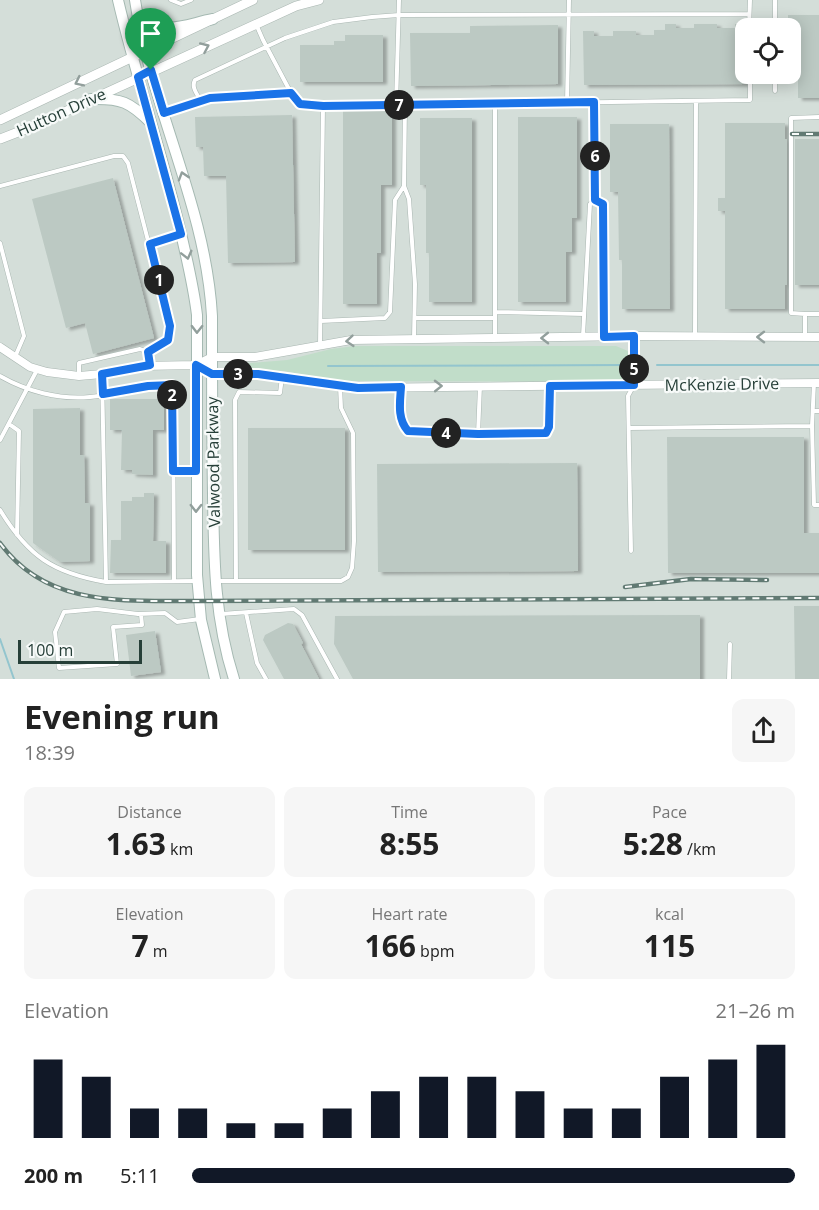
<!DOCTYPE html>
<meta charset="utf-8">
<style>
body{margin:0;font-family:"Open Sans",sans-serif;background:#f6f6f6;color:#222;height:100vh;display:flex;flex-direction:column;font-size:22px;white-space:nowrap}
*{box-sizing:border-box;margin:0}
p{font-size:20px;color:#767676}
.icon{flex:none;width:33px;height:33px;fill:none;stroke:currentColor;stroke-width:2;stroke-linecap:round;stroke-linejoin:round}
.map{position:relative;height:679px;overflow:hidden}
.side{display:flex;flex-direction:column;background:#fff;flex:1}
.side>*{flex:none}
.buttons{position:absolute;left:735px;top:18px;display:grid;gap:12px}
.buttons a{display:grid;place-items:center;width:66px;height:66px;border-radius:12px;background:#fff;box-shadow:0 3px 15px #0003;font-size:30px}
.scale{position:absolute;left:18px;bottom:15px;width:124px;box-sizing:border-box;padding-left:6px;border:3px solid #263f38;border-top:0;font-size:16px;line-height:21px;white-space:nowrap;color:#263f38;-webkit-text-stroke:4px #f7faf9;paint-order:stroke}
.pin{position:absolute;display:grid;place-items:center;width:51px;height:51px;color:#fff;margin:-62px -26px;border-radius:50% 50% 50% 0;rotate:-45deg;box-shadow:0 0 6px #0007}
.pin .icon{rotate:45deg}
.km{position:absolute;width:30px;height:30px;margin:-15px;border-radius:50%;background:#222;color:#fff;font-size:16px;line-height:30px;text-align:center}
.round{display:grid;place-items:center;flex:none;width:63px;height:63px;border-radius:12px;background:#f6f6f6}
.overview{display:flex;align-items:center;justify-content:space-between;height:102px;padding:0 24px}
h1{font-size:33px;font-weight:700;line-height:45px}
.stats{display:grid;grid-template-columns:repeat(3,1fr);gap:9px;height:102px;padding:6px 24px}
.stats div{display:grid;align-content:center;border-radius:12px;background:#f6f6f6;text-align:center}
.stats b{font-size:30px;font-weight:700}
.stats small{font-size:16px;font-weight:400}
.stats p{font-size:16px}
.chart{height:168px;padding:12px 24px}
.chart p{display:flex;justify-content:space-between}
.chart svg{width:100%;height:108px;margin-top:6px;stroke:#111827;stroke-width:6}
ul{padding:0 24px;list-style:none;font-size:20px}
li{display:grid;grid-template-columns:96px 72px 1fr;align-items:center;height:45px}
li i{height:15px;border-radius:8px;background:#111827}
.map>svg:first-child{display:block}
.built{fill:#d4ded9;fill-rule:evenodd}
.green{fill:#c1ddc9}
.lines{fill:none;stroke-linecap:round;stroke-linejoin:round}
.stream{stroke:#93c5ce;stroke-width:2}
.building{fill:#bcc9c3;filter:url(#shadow)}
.service-casing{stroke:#a9b6b1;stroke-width:5}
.minor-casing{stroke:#a9b6b1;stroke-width:9}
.tertiary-casing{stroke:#a9b6b1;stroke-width:10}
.secondary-casing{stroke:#a5b9b2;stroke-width:12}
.service{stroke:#fff;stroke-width:4}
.minor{stroke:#fff;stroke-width:8}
.tertiary{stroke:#fff;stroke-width:9}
.secondary{stroke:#fff;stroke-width:10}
.rail-casing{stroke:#617a73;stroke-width:4.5}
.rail{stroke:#f7faf9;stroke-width:2;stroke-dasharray:7;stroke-linecap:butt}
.oneway{stroke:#929f9c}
.route-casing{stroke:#fff;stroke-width:12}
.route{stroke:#1a73e8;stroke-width:8}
.labels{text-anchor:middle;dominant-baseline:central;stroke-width:4.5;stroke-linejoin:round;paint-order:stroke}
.street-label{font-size:16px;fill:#263f38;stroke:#f7faf9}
</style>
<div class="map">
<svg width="819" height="679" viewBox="0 0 819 679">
<defs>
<filter id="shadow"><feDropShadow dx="4" dy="2.5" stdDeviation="1.5" flood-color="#0004"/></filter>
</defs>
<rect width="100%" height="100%" fill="#e6eeea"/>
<!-- built -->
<path class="built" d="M 0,0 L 819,0 L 819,679 L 0,679 ZM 746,28 L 790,28 L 790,74 L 746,74 Z"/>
<!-- green -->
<path class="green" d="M 355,346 L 616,346 L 628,351 L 632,362 L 628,376 L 616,382 L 340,381 L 283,371 L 226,368 L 226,365 L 287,360 L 331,349 Z"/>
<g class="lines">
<!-- stream -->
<path class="stream" d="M 657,365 L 819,365
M 328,366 L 625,365
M 0,639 L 14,679"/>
</g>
<!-- building -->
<path class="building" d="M 788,15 L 819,15 L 819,98 L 798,98 L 798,57 L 790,57 L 790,28 L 788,28 Z
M 665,24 L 676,24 L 676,28 L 694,28 L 694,24 L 717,24 L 717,28 L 735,28 L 735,24 L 745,24 L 746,84 L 584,85 L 583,31 L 594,31 L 594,36 L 613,36 L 613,31 L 636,31 L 636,35 L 654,35 L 654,30 L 665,30 Z
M 558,25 L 558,84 L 411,86 L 410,33 L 470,33 L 470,26 Z
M 345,35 L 383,35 L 383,82 L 300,82 L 300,45 L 334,45 L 334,41 L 345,41 Z
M 343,110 L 392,110 L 392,185 L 381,185 L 381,253 L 377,253 L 377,304 L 343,304 Z
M 292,115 L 295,262 L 228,263 L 226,176 L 204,176 L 203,147 L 196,147 L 195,117 Z
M 518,117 L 577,117 L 577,218 L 572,218 L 572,252 L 566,252 L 566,302 L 518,302 Z
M 420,118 L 472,118 L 472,302 L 429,302 L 429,253 L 426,253 L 426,185 L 420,185 Z
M 725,123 L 785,123 L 785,139 L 787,139 L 787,285 L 785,285 L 785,309 L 725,309 L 725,211 L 718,211 L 718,198 L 725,198 Z
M 610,124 L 669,124 L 670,309 L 622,309 L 622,260 L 619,260 L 618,192 L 610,192 Z
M 795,139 L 819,139 L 819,285 L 795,285 Z
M 113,178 L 154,338 L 93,354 L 85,323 L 66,328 L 32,199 Z
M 110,399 L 164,399 L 164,430 L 153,430 L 153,475 L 132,474 L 132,470 L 121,470 L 122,430 L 110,430 Z
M 80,408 L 80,455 L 84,455 L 85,503 L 90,503 L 90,561 L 60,562 L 33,543 L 33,409 Z
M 248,428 L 345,428 L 345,550 L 248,550 Z
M 667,437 L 804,437 L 804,533 L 819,533 L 819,573 L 668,573 Z
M 577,463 L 578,571 L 378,572 L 377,464 Z
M 144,493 L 154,493 L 153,541 L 166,541 L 166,573 L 110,573 L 111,540 L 121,540 L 121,501 L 132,501 L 132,497 L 144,497 Z
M 794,606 L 819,606 L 819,679 L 795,679 Z
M 700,615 L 700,679 L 353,679 L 334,644 L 335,616 Z
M 288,623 L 293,624 L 303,643 L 301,644 L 319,679 L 284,679 L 263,640 L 265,635 Z
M 155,631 L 161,672 L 131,676 L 126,635 Z"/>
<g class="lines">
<defs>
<path id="service" d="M 171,0 L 181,4 L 191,0
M 775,0 L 775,28
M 256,24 L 263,40 L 291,93
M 749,28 L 750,0
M 775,74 L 775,91
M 201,101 C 197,94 191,87 195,80 L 285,38 L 333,22 L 372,17 L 399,15 L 749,14
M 567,103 L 569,0
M 396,105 L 399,0
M 405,105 L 404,186 L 409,199 L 415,284 L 414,339
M 166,112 L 210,98 L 291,93 L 300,104 L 323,106
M 0,186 L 114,156 L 123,156 L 128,163 L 170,326 L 168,340 L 148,352 L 150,365
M 595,200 L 603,204 L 605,335
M 0,243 L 24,336 L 15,357
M 150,244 L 180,234
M 495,312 L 584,314
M 805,314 L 791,313 L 791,118 L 819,117
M 415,318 L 495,318
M 321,321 L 385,318 L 390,312 L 395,200 L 404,186
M 583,336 L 590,204 L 595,200 L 594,102
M 695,336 L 696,101
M 805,336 L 805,314 L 819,314
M 495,337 L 495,104
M 320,345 L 323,106 L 750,100 L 750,74
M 102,374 L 106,582 L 196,581
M 79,375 L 79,363 L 140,349 L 148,352
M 0,376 C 26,391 59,400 90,397 C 118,394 144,386 173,385 L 174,581
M 401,389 C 400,403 397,419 408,431 L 478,434 L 480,386
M 813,411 L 819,411
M 9,424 L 19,431 L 17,535
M 812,426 L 814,505 L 819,505
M 629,428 L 812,426 L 814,383
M 478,434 L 546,433 L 549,427 L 550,386
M 0,440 L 37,370
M 173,471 L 196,471
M 0,510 C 28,556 53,573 106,582
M 631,551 L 628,396 L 634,385 L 634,337
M 219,581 L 341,581 L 348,577 L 352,568 L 354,541 L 353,433 L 341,408 L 340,386
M 236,581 L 235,400 L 239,392 L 280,393 L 282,377
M 246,613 L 257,663 L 266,679
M 141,614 L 142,625 L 113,627 L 117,664 L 59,668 L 55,632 L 64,612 L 97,609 L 138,614 L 165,613 L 177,622 L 200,619
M 221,614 L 294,609 L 302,615 L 337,679
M 729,679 L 730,644"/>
<path id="minor" d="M 0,347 L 30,367 L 47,372 L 79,376 L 102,374 L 141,366 L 196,365 L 212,357 L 255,357 L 351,340 L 634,336 L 819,337
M 196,365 L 212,374 L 258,374 L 358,388 L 819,383"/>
<path id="tertiary" d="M 0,120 L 253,0
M 0,139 L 36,125 L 296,6 L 319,0"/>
<path id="secondary" d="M 118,0 C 135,73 159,144 177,217 C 185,250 193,282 197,315 L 197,575 L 201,620 L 215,679
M 135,0 C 151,108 206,206 212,316 C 212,375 212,434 213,494 C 214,559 214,617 234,679
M 137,12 C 162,38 182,25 213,19
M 91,99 C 121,98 130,102 151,123"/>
</defs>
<!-- service casing -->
<use href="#service" class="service-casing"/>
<!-- minor casing -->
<use href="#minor" class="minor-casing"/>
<!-- tertiary casing -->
<use href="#tertiary" class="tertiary-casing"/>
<!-- secondary casing -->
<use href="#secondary" class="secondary-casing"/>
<!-- service -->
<use href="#service" class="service"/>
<!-- minor -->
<use href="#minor" class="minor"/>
<!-- tertiary -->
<use href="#tertiary" class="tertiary"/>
<!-- secondary -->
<use href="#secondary" class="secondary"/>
<defs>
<path id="rail" d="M 792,134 L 819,134
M 0,543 C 48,609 127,600 199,601 L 819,598
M 625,587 L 691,579 L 767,580"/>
</defs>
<!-- rail casing -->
<use href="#rail" class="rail-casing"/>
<!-- rail -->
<use href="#rail" class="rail"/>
</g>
<!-- one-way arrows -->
<defs><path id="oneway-chevron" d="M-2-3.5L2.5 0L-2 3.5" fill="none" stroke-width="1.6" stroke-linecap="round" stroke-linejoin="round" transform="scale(1.5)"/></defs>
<g class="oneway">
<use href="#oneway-chevron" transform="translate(205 47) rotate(-24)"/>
<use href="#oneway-chevron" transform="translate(79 82) rotate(154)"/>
<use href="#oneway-chevron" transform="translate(183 176) rotate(-107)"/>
<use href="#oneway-chevron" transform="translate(187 255) rotate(76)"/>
<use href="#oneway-chevron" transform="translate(197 329) rotate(91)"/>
<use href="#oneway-chevron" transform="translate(761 337) rotate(-180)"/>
<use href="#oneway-chevron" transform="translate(545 338) rotate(179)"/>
<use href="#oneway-chevron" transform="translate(350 341) rotate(175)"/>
<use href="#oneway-chevron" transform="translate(438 386) rotate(-1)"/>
<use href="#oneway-chevron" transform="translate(196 508) rotate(90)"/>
</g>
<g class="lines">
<defs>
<path id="route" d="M 151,70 L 164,113 L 210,98 L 291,93 L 300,104 L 323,106 L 594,102 L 595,200 L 603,204 L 604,337 L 634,336 L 634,385 L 550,386 L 549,427 L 546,433 L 478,434 L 408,431 C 397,419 400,402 401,387 L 358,388 L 258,374 L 212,374 L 196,365 L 196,471 L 173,471 L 172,385 L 148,386 L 103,394 L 102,374 L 150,365 L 148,352 L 168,340 L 170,326 L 150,244 L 181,234 L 138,77 Z"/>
</defs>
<!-- route casing -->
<use href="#route" class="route-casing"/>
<!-- route -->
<use href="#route" class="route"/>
</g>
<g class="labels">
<!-- street labels -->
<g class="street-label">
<text transform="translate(61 112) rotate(-24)">Hutton Drive</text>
<text transform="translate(722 384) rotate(-1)">McKenzie Drive</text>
<text transform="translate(213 462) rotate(-91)">Valwood Parkway</text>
</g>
</g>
</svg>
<div class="buttons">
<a><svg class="icon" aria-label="locate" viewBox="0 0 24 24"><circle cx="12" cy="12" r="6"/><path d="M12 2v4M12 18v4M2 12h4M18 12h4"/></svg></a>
</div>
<div class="scale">100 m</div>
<div class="pin" style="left:151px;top:70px;background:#1e9e55"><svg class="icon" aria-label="arrive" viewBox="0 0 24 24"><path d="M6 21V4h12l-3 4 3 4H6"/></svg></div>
<b class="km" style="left:159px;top:280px">1</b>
<b class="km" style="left:172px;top:395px">2</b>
<b class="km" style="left:238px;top:374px">3</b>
<b class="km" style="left:446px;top:433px">4</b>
<b class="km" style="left:634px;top:369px">5</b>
<b class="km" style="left:595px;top:156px">6</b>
<b class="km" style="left:399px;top:105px">7</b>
</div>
<section class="side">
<div class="overview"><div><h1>Evening run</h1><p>18:39</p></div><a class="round"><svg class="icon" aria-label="share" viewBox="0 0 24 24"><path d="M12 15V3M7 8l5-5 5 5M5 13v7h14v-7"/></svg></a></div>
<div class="stats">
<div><p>Distance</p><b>1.63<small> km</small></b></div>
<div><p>Time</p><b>8:55</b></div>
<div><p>Pace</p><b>5:28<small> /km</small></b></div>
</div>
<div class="stats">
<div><p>Elevation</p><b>7<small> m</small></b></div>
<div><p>Heart rate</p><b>166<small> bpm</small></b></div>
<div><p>kcal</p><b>115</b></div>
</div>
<div class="chart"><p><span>Elevation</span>21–26 m</p>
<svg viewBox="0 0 160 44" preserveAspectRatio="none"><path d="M5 44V12M15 44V19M25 44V32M35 44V32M45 44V38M55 44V38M65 44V32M75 44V25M85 44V19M95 44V19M105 44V25M115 44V32M125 44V32M135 44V19M145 44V12M155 44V6"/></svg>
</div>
<ul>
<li><b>200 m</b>5:11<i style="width:100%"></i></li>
</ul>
</section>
